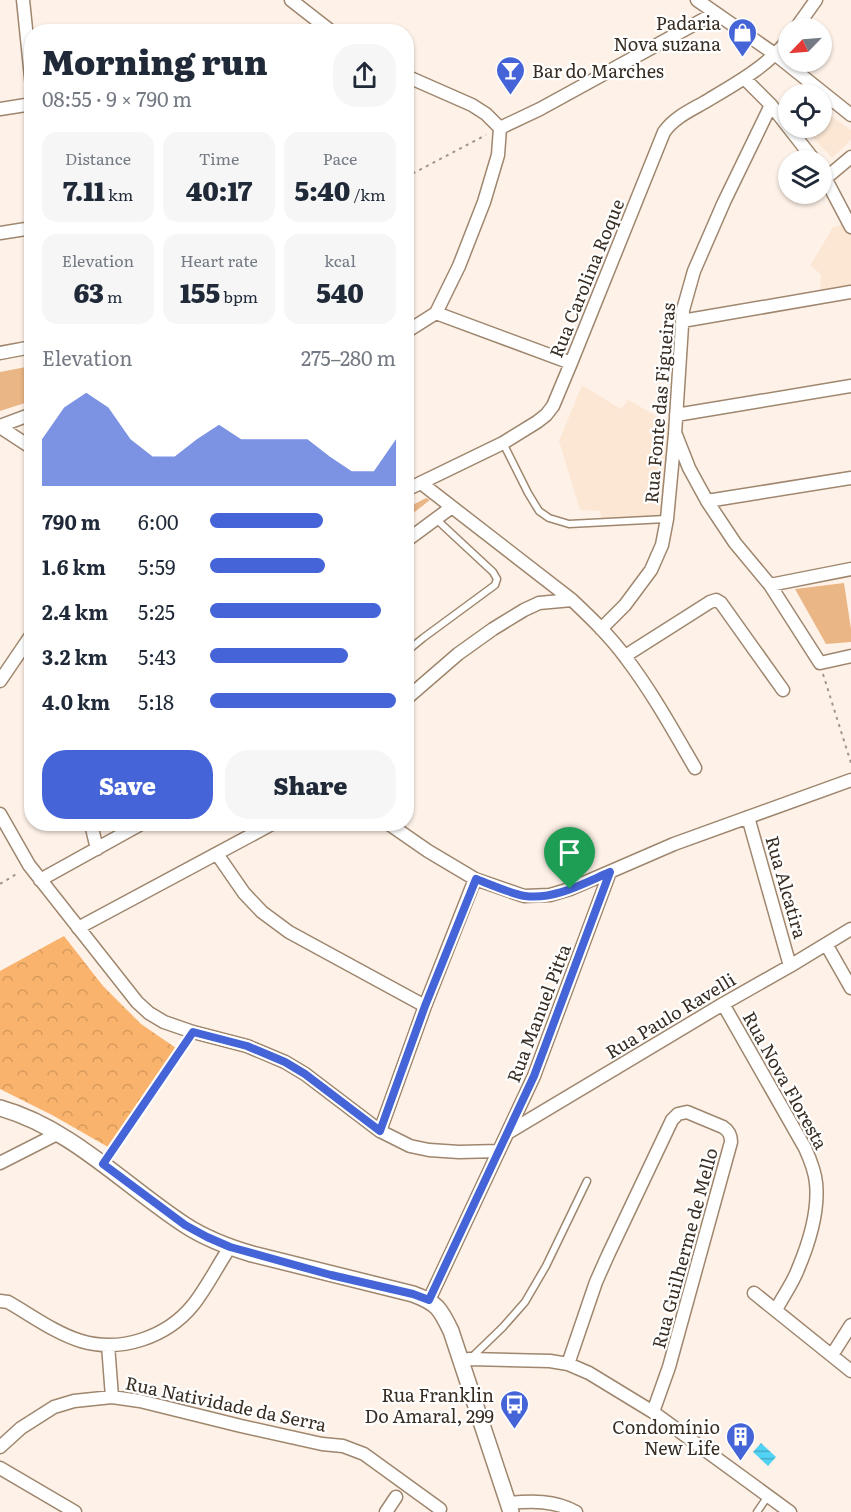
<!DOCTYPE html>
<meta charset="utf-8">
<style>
body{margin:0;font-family:Literata,serif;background:#f6f6f7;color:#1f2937;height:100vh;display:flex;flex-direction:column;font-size:22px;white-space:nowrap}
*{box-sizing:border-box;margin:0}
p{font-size:20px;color:#747a83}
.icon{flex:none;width:33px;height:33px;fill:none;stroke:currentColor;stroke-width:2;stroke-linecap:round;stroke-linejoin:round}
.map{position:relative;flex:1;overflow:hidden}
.panel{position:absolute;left:24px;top:24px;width:390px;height:807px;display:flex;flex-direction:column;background:#fff;border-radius:24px;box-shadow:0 2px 4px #0004}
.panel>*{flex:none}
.needle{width:39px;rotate:245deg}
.tools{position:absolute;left:778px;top:18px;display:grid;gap:12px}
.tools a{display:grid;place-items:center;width:54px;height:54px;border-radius:50%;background:#fff;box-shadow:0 2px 4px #0004;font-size:30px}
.pin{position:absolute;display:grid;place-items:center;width:51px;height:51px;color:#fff;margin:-62px -26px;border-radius:50% 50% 50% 0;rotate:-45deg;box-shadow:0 0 6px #0007}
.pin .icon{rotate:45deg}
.round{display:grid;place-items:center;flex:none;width:63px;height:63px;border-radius:24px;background:#f6f6f7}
.overview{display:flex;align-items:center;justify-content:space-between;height:102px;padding:0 18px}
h1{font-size:33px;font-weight:800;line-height:45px}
.metrics{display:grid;grid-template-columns:repeat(3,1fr);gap:9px;height:102px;padding:6px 18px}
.metrics div{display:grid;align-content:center;border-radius:15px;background:#f6f6f7;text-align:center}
.metrics b{font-size:26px;font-weight:800}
.metrics small{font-size:16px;font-weight:400}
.metrics p{font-size:16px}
.chart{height:168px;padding:12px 18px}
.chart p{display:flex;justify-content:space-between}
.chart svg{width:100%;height:108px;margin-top:6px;fill:#4564d7;opacity:.7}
.action{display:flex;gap:12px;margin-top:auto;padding:12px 18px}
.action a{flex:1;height:69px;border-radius:24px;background:#4564d7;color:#fff;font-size:24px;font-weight:800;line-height:69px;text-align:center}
.action a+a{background:#f6f6f7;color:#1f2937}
ul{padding:0 18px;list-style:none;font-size:20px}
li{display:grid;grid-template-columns:96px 72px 1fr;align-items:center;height:45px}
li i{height:15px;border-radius:8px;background:#4564d7}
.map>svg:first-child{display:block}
.built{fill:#fce7d4}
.forest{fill:url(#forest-crowns)}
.park{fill:#ebb685}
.water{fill:url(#water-rules)}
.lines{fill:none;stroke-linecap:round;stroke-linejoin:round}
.service-casing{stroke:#9f866e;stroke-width:9}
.minor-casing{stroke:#9f866e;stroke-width:15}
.tertiary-casing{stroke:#9f866e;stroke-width:18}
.path{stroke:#a2968c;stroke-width:2;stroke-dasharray:3 4.5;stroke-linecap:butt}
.service{stroke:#fff;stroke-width:6}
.minor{stroke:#fff;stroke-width:12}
.tertiary{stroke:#fff;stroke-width:15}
.route-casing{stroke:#fff;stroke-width:12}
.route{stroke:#4564d7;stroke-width:8}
.labels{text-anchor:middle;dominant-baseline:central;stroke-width:4.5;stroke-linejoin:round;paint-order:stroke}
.poi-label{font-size:18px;fill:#382d23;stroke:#fff;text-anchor:end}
.street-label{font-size:18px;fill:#382d23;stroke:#fff}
</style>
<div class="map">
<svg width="851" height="1512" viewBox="0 0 851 1512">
<defs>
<pattern id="forest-crowns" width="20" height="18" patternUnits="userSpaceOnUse" patternTransform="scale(1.5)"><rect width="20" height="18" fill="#f9b36c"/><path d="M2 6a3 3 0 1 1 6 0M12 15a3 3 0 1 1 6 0" fill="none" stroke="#d69a5d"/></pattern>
<pattern id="water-rules" width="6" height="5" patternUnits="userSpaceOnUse" patternTransform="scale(1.5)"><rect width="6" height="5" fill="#52d2f4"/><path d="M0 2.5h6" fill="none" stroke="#45abc5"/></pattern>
</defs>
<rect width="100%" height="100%" fill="#fef2e8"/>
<!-- built -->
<path class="built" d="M 822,110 L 851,130 L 851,140 L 832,158 L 804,128 L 822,128 Z
M 841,225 L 851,235 L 851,288 L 820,294 L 821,274 L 810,266 L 833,227 Z
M 582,385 L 621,409 L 628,400 L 673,425 L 666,522 L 603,526 L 600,511 L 580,510 L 559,441 Z"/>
<!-- forest -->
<path class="forest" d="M 64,936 L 103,986 L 141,1024 L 176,1048 L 108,1147 L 52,1115 L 0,1089 L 0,971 Z"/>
<!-- park -->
<path class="park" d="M 31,366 L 31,401 L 0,411 L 0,372 Z
M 426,498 L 430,500 L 407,518 L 407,508 Z
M 844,583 L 851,629 L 851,642 L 826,644 L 795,589 Z"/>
<!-- water -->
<path class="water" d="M 761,1443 L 776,1457 L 768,1466 L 753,1452 Z"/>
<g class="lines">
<defs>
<path id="service" d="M 503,443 L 528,493 L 539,511 L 549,518 L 569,524 L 666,519
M 406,652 L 423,638 L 495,585 L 497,579 L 493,572 L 436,519
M 472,1357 L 503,1327 L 525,1302 L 546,1266 L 587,1181
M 757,1512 L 768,1496"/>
<path id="minor" d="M 23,0 L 32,87
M 291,0 L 332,32
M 697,0 L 776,55 L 851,115
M 796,28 L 816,0
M 406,76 L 472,105 L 486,114 L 500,128
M 745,79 L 771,105 L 814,160
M 0,109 L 32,104
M 500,128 L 540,109 L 715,13
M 822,172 L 851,227
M 826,178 L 851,157
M 0,233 L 32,228
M 436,313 L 571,363
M 682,321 L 851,292
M 406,332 L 436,313 L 459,266 L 484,202 L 498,155 L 500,128
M 0,353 L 32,347
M 676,415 L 851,386
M 0,426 L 32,414
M 0,427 L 32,448
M 676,435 L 689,468 L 707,501 L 735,543 L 770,585 L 820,663 L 851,656
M 421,483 L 572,600
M 406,490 L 503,443 L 537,422 L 546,415 L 553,406 L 571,363 L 664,132 C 675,116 694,109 710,99 C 739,82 767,66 789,39
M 707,501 L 851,478
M 406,541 L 452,507
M 770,585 L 851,569
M 601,629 L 625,605 L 651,570 L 662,545 L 667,519 L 675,434 L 683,310 L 694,271 L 724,202 L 771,105
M 625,656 L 710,602 L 716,600 L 721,603 L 783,690
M 0,681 L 32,634
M 406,699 L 458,654 L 493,629 L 524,610 L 539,603 L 572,600 C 591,618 610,636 626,658 C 652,692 673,730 695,768
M 0,814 L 29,865 L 137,1002 L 149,1013 L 164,1022 L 193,1032 L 247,1046 L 285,1062 L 305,1074 L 380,1131 L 410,1146 L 429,1150 L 459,1152 L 499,1151
M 748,817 L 790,966
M 91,824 L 97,849
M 389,824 L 428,851 L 475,879 L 524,896 L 550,895 L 570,889 L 674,844 L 851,780
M 217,854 L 244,893 L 262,912 L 289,932 L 425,1006
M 40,880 L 141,824
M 78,928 L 272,824
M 826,944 L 851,988
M 723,1004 L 805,1148 C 810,1159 815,1171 816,1183 C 819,1211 809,1243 798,1269 C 793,1283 783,1296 776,1310
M 380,1131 L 425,1006 L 475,879
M 509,1132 L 723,1004 L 790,966 L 851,929
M 0,1163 L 57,1134
M 754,1293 L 851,1371
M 429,1300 L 534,1076 L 610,872
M 0,1301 L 8,1302 C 31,1315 55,1333 81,1341 C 121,1353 167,1337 193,1305 C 206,1289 218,1265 230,1247
M 108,1345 L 112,1397
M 832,1355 L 851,1325
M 460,1360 L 470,1359 L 550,1361 L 568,1364 L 589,1373 L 653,1412 L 790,1512
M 568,1364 L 596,1282 L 608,1255 L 672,1120 L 678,1114 L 687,1112 L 723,1127 C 729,1131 731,1135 731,1142 L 669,1367 L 653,1412
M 0,1447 L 21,1428 L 54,1407 L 74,1401 L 112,1397 L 140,1401 L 241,1426 L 322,1444 L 343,1446 L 364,1454 L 440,1509
M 0,1468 L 75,1512
M 508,1503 C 532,1501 554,1500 576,1512
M 386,1512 L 396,1497"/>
<path id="tertiary" d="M 0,1108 C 71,1128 124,1185 185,1225 C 205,1238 228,1247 252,1254 L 413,1294 C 437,1303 440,1308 451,1331 L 511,1512"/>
</defs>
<!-- service casing -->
<use href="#service" class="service-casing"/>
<!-- minor casing -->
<use href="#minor" class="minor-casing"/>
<!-- tertiary casing -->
<use href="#tertiary" class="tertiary-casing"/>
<!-- path -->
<path class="path" d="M 406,177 L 486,135
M 823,674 L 851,763
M 0,884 L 18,873
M 111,1151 L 186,1042"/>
<!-- service -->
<use href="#service" class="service"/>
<!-- minor -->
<use href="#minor" class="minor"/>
<!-- tertiary -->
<use href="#tertiary" class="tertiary"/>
</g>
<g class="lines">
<defs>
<path id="route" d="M 610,872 L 534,1076 L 429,1300 L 413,1294 L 331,1275 L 230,1247 L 207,1237 L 185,1225 L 103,1164 L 193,1032 L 247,1046 L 285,1062 L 305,1074 L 380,1131 L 425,1006 L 476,879 C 489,884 512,894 525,896 C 555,900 584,883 610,872 Z"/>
</defs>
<!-- route casing -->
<use href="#route" class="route-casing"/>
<!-- route -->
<use href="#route" class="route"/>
</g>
<!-- icons -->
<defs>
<symbol id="shop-pin" viewBox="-11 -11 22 30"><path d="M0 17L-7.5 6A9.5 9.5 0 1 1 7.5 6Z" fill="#4564d7" stroke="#fff"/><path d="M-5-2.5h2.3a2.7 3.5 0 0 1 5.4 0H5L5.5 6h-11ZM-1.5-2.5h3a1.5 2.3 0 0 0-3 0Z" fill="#fff"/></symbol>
<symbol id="bar-pin" viewBox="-11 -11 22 30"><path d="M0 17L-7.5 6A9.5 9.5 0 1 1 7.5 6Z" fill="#4564d7" stroke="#fff"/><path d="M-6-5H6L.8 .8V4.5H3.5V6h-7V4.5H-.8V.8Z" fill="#fff"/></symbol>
<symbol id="bus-pin" viewBox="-11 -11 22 30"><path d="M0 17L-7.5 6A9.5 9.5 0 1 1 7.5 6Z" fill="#4564d7" stroke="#fff"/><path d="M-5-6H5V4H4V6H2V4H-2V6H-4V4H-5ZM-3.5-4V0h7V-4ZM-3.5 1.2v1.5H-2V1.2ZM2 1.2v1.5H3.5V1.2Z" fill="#fff"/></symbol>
<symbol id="building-pin" viewBox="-11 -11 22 30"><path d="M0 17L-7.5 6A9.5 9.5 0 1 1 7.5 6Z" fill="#4564d7" stroke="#fff"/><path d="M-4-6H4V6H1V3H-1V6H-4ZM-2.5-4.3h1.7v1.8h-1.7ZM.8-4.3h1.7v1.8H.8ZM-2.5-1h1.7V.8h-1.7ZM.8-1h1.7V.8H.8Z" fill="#fff"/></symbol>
</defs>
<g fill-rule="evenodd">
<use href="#shop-pin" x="726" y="16" width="33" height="45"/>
<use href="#bar-pin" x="494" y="54" width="33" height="45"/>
<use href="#bus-pin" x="498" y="1388" width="33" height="45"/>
<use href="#building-pin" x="724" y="1420" width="33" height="45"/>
</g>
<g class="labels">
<!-- poi labels -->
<g class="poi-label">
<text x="721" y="22">Padaria<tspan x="721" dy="21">Nova suzana</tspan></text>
<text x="532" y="70" text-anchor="start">Bar do Marches</text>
<text x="494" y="1394">Rua Franklin<tspan x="494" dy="21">Do Amaral, 299</tspan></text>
<text x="720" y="1426">Condomínio<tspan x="720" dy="21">New Life</tspan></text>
</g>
<!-- street labels -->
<g class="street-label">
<text transform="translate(586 278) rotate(-68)">Rua Carolina Roque</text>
<text transform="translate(659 403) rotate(-85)">Rua Fonte das Figueiras</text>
<text transform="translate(787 887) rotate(74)">Rua Alcatira</text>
<text transform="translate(538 1013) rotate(-69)">Rua Manuel Pitta</text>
<text transform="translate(670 1015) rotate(-31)">Rua Paulo Ravelli</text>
<text transform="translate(786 1080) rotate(61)">Rua Nova Floresta</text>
<text transform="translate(684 1248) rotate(-75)">Rua Guilherme de Mello</text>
<text transform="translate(226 1403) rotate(12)">Rua Natividade da Serra</text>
</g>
</g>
</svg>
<div class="tools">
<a><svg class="needle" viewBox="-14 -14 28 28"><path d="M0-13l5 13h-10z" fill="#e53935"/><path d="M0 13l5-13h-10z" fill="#747a83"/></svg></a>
<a><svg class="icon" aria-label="locate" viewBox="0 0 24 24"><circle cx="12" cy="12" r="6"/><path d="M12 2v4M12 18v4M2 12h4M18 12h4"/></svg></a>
<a><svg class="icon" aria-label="layers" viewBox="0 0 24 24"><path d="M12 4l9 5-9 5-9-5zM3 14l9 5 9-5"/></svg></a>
</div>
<div class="pin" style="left:570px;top:889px;background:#1e9e55"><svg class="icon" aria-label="arrive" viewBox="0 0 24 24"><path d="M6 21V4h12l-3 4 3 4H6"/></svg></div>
<section class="panel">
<div class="overview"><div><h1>Morning run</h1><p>08:55 · 9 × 790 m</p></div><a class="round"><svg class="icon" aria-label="share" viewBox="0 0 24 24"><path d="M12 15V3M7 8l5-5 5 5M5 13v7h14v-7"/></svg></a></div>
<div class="metrics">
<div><p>Distance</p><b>7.11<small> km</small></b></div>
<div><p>Time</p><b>40:17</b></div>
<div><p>Pace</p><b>5:40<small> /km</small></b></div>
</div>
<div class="metrics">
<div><p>Elevation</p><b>63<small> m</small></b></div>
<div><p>Heart rate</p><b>155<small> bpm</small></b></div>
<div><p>kcal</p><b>540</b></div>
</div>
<div class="chart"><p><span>Elevation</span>275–280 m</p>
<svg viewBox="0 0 160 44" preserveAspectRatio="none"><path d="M0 44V25L10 12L20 6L30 12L40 25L50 32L60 32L70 25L80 19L90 25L100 25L110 25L120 25L130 32L140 38L150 38L160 25V44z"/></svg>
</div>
<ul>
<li><b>790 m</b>6:00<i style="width:61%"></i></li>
<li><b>1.6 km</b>5:59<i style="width:62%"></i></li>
<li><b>2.4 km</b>5:25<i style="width:92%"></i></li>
<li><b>3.2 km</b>5:43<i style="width:74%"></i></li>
<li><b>4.0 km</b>5:18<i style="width:100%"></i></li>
</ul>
<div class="action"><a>Save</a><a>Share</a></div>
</section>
</div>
